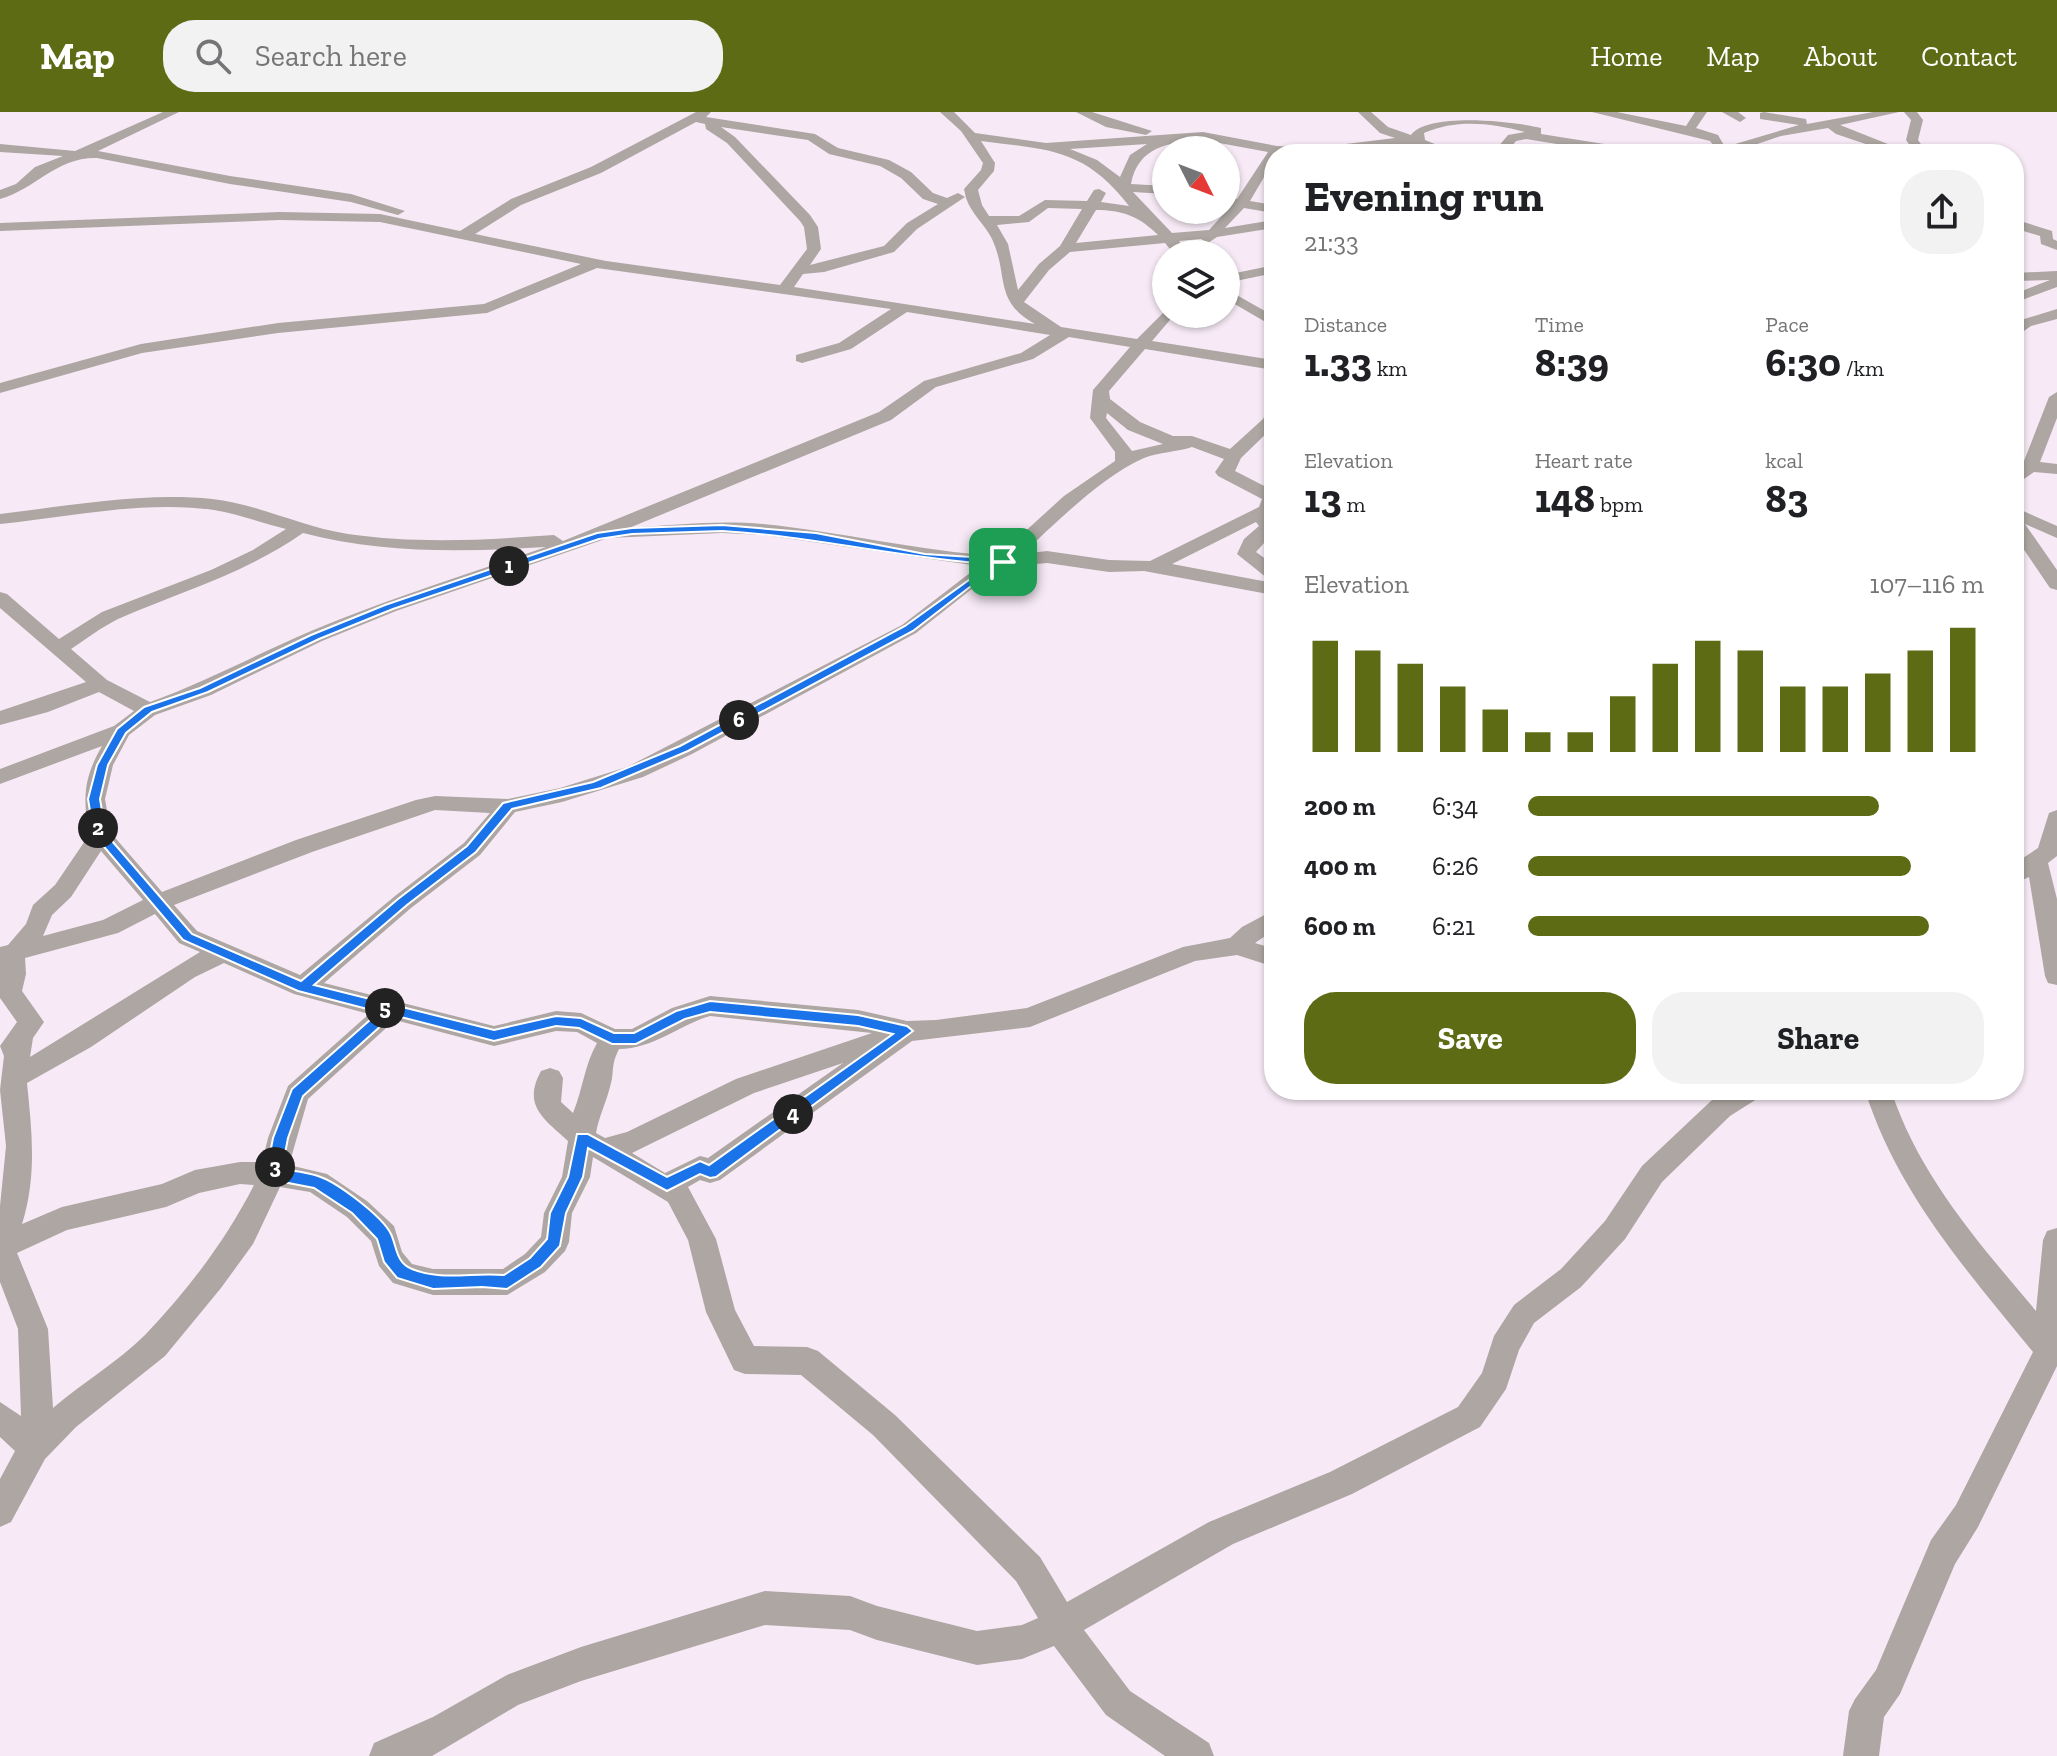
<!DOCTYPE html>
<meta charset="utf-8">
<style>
body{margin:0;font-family:"Zilla Slab",serif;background:#f2f2f2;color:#202124;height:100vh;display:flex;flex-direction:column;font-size:30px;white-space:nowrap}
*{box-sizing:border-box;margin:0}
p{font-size:26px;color:#757577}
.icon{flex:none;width:44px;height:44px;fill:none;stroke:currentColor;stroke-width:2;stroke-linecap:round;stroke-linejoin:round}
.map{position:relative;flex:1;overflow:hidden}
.panel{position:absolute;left:1264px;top:32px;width:760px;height:956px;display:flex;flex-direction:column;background:#fff;border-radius:32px;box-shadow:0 2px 6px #0004}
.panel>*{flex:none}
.needle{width:52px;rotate:132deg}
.tools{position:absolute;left:1152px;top:24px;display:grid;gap:16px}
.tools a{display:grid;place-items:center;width:88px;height:88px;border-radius:50%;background:#fff;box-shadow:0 2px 6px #0004;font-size:40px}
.pin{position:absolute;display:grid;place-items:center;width:68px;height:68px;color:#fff;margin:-34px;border-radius:16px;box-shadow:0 4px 12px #0006}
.km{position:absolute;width:40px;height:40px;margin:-20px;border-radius:50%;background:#222;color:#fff;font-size:22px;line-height:40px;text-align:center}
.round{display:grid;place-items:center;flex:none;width:84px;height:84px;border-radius:32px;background:#f2f2f2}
.head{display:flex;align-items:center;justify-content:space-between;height:136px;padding:0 40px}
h1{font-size:44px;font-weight:700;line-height:60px}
.figures{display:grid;grid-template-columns:repeat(3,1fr);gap:12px;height:136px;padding:8px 40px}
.figures div{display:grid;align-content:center}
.figures b{font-size:40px;font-weight:700}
.figures small{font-size:22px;font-weight:400}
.figures p{font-size:22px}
.chart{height:224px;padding:16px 40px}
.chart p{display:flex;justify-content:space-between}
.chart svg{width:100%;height:144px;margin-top:8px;stroke:#5d6b14;stroke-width:6}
.button{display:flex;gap:16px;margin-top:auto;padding:16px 40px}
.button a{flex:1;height:92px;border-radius:32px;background:#5d6b14;color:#fff;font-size:32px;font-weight:700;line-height:92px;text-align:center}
.button a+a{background:#f2f2f2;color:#202124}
ul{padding:0 40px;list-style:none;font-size:26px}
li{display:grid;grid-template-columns:128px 96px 1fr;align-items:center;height:60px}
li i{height:20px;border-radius:10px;background:#5d6b14}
header{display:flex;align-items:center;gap:48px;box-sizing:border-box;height:112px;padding:0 40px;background:#5d6b14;color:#fff}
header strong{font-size:38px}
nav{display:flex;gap:44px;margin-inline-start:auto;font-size:28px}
.search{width:560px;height:72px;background:#f2f2f2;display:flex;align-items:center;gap:20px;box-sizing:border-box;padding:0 28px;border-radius:32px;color:#757577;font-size:30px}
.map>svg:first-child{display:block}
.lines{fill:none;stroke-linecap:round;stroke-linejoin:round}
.street{fill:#ada6a2;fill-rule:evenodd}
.route{fill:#1a73e8;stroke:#fff;stroke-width:2;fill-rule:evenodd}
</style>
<header>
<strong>Map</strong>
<div class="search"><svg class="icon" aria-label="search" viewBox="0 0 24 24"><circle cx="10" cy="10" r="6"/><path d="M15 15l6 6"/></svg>Search here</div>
<nav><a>Home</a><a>Map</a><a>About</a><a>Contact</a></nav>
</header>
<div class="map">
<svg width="2057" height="1644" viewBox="0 0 2057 1644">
<rect width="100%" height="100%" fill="#f7eaf6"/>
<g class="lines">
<!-- street -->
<path class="street" d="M 163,0 L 179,0 L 98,39 L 230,64 L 351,82 L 405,99 L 398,103 L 351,90 L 230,72 L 97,46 C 56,45 36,77 0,87 L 0,78 L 16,72 L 35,55 L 63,44 L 0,40 L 0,32 L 75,39 Z
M 696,0 L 711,0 L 706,5 L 815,22 L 838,36 L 889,48 L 911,60 L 933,81 L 947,86 L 958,81 L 965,85 L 917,117 L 894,140 L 824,160 L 803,162 L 794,175 L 1035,212 C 993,189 1009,163 992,127 C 984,111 972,103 966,86 L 964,77 L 981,58 L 983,51 L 961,19 L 940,0 L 954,0 L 975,21 L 1046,31 L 1203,20 L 1277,34 L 1313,36 L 1395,26 L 1380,21 L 1358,0 L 1371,0 L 1388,15 L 1411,23 C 1427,0 1513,9 1541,16 L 1541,22 L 1642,38 L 1648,42 L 1619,42 L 1526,27 L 1516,29 L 1505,42 L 1492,42 L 1508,23 L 1525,20 C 1490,11 1457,7 1424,21 L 1425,28 L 1459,42 L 1395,34 L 1328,42 L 1274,42 L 1274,48 L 1250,89 L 1274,93 L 1274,101 L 1244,96 L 1225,116 L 1274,108 L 1274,116 L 1217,125 L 1208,131 L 1201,127 L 1179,129 L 1188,142 L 1174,142 L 1165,131 L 1070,140 L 1049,158 L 1024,190 L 1061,215 L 1137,227 L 1166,198 L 1166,202 L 1175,202 L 1152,229 L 1274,248 L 1274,258 L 1145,237 L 1109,279 L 1110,287 L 1140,310 L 1173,324 L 1192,324 L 1230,337 L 1263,307 L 1268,297 L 1274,296 L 1274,314 L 1241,346 L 1235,359 L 1274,379 L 1274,420 L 1256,440 L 1274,453 L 1274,468 L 1267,466 L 1237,442 L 1244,427 L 1259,414 L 1256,410 L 1172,452 L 1274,471 L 1274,483 L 1144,459 L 1109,460 L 1047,451 L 1007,455 L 987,465 L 916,521 L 692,642 L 643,665 L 562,690 L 515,700 L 480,743 L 411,796 L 324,871 L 494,914 L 556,899 L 581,901 L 615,917 L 632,917 L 672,896 L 710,884 L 858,898 L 907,909 L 936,908 L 1027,896 L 1183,835 L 1230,826 L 1242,815 L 1274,798 L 1274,818 L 1255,831 L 1274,837 L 1274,855 L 1237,843 L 1195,849 L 1030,915 L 912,929 L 720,1068 L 710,1071 L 700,1068 L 688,1075 L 716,1127 L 735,1198 L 754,1234 L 807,1235 L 818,1239 L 895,1303 L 1040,1445 L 1067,1490 L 1209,1410 L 1330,1360 L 1458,1295 L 1482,1261 L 1494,1224 L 1514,1193 L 1561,1157 L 1605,1109 L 1642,1054 L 1712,988 L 1729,978 L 1764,978 L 1760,985 L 1730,1004 L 1662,1070 L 1625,1127 L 1581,1175 L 1534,1211 L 1519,1238 L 1506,1277 L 1480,1315 L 1352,1382 L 1233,1432 L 1084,1518 L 1130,1579 L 1209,1631 L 1214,1644 L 1165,1644 L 1106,1603 L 1054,1534 L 1022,1547 L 977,1553 L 877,1528 L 850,1518 L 765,1513 L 581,1569 L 518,1593 L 432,1644 L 369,1644 L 374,1631 L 433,1605 L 507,1563 L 581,1535 L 765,1479 L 850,1484 L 877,1494 L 977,1519 L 1022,1513 L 1038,1506 L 1016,1469 L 873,1323 L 801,1263 L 745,1262 L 734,1258 L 706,1200 L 688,1128 L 668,1090 L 593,1045 L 590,1065 L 572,1101 L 569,1130 L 565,1139 L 545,1160 L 507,1183 L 433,1183 L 393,1171 L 379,1154 L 371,1129 L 347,1105 L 310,1080 L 280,1075 L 253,1132 L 221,1176 L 165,1244 L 76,1315 L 45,1347 L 11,1410 L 0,1415 L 0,1367 L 15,1339 L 0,1325 L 0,1290 L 21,1304 L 18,1217 L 0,1170 L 0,1094 L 6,1034 L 0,978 L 4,944 L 0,934 L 17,910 L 0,886 L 0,835 L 8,833 L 26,812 L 33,793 L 55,773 L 89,723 C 83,686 83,667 102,634 L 0,672 L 0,657 L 114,614 L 134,599 L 99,580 L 48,600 L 0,613 L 0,599 L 86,570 L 0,496 L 0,480 L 7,482 L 59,527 L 102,500 L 211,458 L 253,438 L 286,417 C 262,411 238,402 214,398 C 145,388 69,405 0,412 L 0,402 C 70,394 142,380 212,387 C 258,392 302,415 348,422 C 416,432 485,428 554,423 L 563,429 L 879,300 L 924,269 L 1021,241 L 1050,223 L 907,200 L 851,237 L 802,251 L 796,249 L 796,243 L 839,231 L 891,197 L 597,156 L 487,201 L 278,221 L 142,241 L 0,281 L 0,271 L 141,232 L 278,211 L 484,192 L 581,152 L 380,110 L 280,108 L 0,119 L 0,111 L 280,100 L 380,102 L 460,119 L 511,87 L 591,55 ZM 696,10 L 705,12 L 706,17 L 727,31 L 800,109 L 804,115 L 807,137 L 780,173 L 606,149 L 475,122 L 521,93 L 601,61 ZM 721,15 L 808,28 L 829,42 L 880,54 L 901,66 L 923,87 L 938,92 L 907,111 L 884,134 L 810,153 L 821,137 L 818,115 L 810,103 L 735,25 ZM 1203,28 L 1268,40 L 1237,87 L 1226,85 L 1226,93 L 1231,94 L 1209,118 L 1172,121 L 1133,80 L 1166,82 L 1166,74 L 1131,72 C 1138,34 1170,30 1203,28 ZM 981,29 C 1049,38 1084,36 1129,94 L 1101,90 L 1106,81 L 1099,77 L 1094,78 L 1087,89 L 1045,88 L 1019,104 L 989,104 L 982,93 L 978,78 L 994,59 L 995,51 ZM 1147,32 L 1130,43 L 1120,65 L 1097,48 L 1070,37 ZM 1048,96 L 1082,97 L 1060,134 L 1039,152 L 1018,178 L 1008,132 L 997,113 L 1029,110 ZM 1096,98 C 1122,98 1139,104 1158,123 L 1076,131 ZM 1069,225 L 1130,235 L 1093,278 L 1090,306 L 1115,340 L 1115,349 L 1064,384 L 998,444 C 919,439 842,420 763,412 C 718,408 673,413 629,416 L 891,308 L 936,275 L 1033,247 ZM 1107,301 L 1128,318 L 1163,332 L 1132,339 L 1106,306 ZM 1192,335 L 1224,347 L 1215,360 L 1218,364 L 1262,387 L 1259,395 L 1150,449 L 1109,448 L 1047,439 L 1022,442 C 1056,411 1101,365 1144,346 C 1159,340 1177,340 1192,335 ZM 303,421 C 383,442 464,440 546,435 C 467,462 388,487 311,519 C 257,542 205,570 150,590 L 107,568 L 71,537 C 86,527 102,515 118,507 C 184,478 242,463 303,421 ZM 722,421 L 764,423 L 979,454 L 902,513 L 627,655 L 560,676 L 508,687 L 435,684 L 416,688 L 296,728 L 162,780 L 111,721 L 105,687 L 113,653 L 129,623 L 155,603 L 211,583 L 322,529 L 396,499 L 608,426 ZM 435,698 L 490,701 L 464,731 L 395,784 L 300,863 L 197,819 L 174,793 L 312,740 ZM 101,739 L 143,788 L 103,808 L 43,824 L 52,803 L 71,785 ZM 155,802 L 179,831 L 200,840 L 30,945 L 33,926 L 44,910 L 22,879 L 26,862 L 25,846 L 118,821 ZM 224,851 L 294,882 L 369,902 L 288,974 L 268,1026 L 262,1050 L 240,1050 L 195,1058 L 162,1072 L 62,1095 L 22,1112 C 37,1064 32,1020 27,971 L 91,935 L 195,865 ZM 710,904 L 872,921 L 736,967 L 627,1020 L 605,1026 L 596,1021 C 599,1004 606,991 610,975 C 615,959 610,955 619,937 C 653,937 679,913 710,904 ZM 395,908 L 494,934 L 556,919 L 577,920 L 597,931 C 584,954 583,977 573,1001 L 561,990 L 563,966 L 559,959 L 550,956 L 541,959 C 522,994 544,1007 568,1029 L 562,1065 L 544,1101 L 541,1125 L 525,1142 L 503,1157 L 433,1157 L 412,1152 L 402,1140 L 394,1114 L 367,1089 L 327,1062 L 289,1053 L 308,987 ZM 843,951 L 708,1046 L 700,1044 L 665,1061 L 632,1041 L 754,981 ZM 240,1072 L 254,1073 C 226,1128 188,1178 145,1223 C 118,1250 82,1271 53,1296 L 48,1217 L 17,1141 L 67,1118 L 166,1095 L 199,1081 Z
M 1076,0 L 1092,0 L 1152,19 L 1146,23 L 1106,15 Z
M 1592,0 L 1617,0 L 1686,14 L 1695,0 L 1707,0 L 1696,16 L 1718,23 L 1725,35 L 1799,13 L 1760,7 L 1760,1 L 1764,0 L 1806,7 L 1807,12 L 1873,0 L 1899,0 L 1840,13 L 1913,42 L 1895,42 L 1836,22 L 1828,16 L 1781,24 L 1728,42 L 1709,42 L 1713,33 L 1710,29 Z
M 1722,0 L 1738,0 L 1746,6 L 1740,10 Z
M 1904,0 L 1917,0 L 1923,8 L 1918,28 L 1928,42 L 1916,42 L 1906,28 L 1911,8 Z
M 2014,107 L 2052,119 L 2053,127 L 2057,129 L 2057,138 L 2041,132 L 2040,124 L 2014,116 Z
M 1166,152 L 1166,166 L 1161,165 L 1157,157 Z
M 1274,153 L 1274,161 L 1226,171 L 1226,163 Z
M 2057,159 L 2057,175 L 2014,191 L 2014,182 L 2050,168 L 2014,169 L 2014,161 Z
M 1226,177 L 1274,204 L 1274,215 L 1226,187 Z
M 2057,197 L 2057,207 L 2031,214 L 2014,226 L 2014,213 L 2021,208 Z
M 2057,280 L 2057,306 L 2040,350 L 2057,352 L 2057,362 L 2034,360 L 2014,374 L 2014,348 L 2024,349 L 2049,285 Z
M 2014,395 L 2057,414 L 2057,426 L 2025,412 L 2057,458 L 2057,478 L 2050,476 L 2014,423 Z
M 2057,698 L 2057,744 L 2048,751 L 2057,787 L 2057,873 L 2048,871 L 2045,864 L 2029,765 L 2014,772 L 2014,752 L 2038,736 L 2049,701 Z
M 1865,978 L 1891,978 C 1919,1064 1979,1131 2036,1199 L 2043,1128 L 2047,1119 L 2057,1116 L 2057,1254 L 1978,1415 L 1955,1452 L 1900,1582 L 1884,1605 L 1879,1644 L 1843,1644 L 1849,1599 L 1855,1587 L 1876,1558 L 1931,1428 L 1956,1393 L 2033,1240 C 1967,1159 1896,1079 1865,978 Z"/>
</g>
<!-- route -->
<path class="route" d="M 722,413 L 816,421 L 925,442 L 1003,447 L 1008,450 L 984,464 L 913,519 L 688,639 L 601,676 L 512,697 L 476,740 L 407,793 L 314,873 L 494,918 L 556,904 L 581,906 L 614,921 L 634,921 L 676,899 L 710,889 L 858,903 L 907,914 L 913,919 L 716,1065 L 710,1066 L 700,1062 L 667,1079 L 588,1036 L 583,1065 L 566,1101 L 560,1134 L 541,1155 L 507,1177 L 482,1175 L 433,1177 L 397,1166 L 384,1150 L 377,1127 L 352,1101 L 314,1076 L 273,1068 L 266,1062 L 273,1026 L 292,977 L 379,900 L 298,879 L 183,828 L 94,723 L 88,687 L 97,653 L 117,617 L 144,595 L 200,576 L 311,523 L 385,493 L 597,421 L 632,416 ZM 722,419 C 812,424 900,446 991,452 L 905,514 L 680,634 L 593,670 L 503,691 L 467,734 L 398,787 L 301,869 L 192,822 L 106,722 L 100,687 L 108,653 L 126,621 L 152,600 L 208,580 L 319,527 L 393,497 L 599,427 L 632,422 ZM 710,900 L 858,914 L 893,922 L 709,1053 L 700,1049 L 667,1065 L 588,1022 L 577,1022 L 568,1065 L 550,1101 L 547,1127 L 530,1146 L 504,1163 C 474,1160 440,1169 412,1157 C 396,1151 397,1135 391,1122 C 382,1104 337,1070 318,1064 C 307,1060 294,1059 282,1057 L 288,1026 L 303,984 L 393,903 L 494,929 L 556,914 L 579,916 L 612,932 L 636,932 L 685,907 Z"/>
</svg>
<div class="tools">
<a><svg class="needle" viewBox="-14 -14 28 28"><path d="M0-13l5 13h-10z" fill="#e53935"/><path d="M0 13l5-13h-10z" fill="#757577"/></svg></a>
<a><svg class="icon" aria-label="layers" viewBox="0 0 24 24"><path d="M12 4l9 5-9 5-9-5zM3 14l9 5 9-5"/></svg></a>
</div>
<div class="pin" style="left:1003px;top:450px;background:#1e9e55"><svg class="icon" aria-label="arrive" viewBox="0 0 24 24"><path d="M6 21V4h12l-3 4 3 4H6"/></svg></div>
<b class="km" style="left:509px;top:454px">1</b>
<b class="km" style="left:98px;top:716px">2</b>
<b class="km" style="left:275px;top:1055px">3</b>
<b class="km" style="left:793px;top:1002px">4</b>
<b class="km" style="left:385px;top:896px">5</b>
<b class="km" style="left:739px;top:608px">6</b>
<section class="panel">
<div class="head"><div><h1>Evening run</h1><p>21:33</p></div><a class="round"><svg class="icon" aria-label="share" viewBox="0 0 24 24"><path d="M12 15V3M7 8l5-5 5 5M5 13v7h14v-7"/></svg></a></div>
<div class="figures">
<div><p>Distance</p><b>1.33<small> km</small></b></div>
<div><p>Time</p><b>8:39</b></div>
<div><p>Pace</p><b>6:30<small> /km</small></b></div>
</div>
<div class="figures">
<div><p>Elevation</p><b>13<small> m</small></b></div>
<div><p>Heart rate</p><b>148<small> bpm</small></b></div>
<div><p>kcal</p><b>83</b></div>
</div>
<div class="chart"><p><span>Elevation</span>107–116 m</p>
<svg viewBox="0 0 160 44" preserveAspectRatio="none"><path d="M5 44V10M15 44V13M25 44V17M35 44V24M45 44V31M55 44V38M65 44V38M75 44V27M85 44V17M95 44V10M105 44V13M115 44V24M125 44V24M135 44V20M145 44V13M155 44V6"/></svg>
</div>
<ul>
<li><b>200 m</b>6:34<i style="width:77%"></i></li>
<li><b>400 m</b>6:26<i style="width:84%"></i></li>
<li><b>600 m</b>6:21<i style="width:88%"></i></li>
</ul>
<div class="button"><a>Save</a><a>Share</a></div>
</section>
</div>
